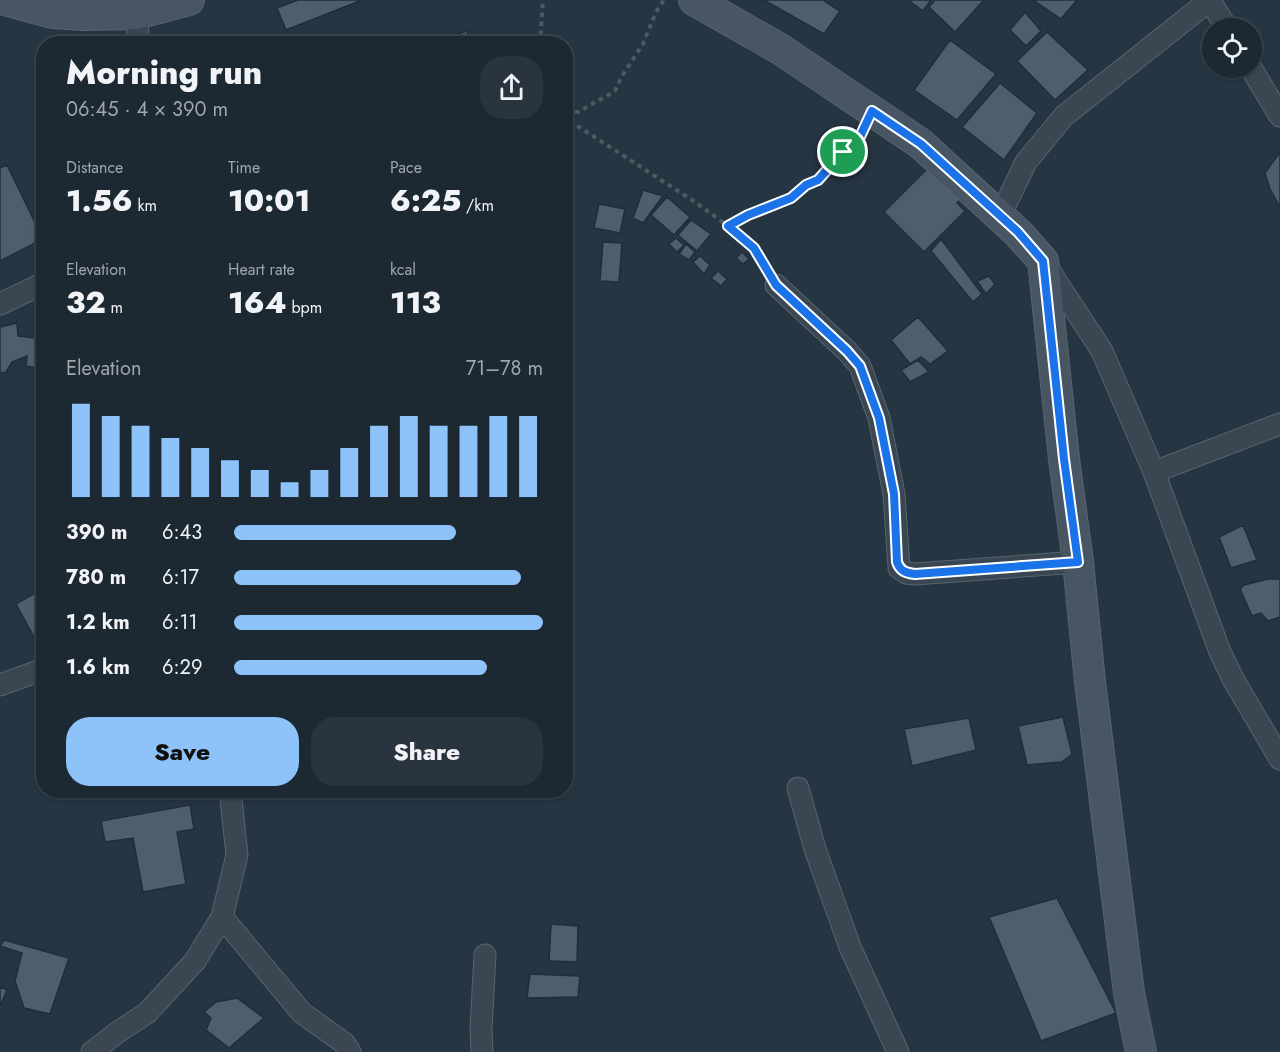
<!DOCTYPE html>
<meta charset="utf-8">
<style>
body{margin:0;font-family:Jost,sans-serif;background:#29343e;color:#f1f3f6;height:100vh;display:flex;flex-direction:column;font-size:22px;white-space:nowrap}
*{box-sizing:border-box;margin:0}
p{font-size:20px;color:#a0a6ac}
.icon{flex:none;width:33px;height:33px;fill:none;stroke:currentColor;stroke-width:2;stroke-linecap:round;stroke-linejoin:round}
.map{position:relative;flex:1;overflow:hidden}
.sheet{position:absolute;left:36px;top:36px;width:537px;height:762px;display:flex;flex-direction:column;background:#1c2832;border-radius:24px;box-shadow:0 2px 4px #0004,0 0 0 2px #3a444d}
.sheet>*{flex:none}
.controls{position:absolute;left:1202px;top:18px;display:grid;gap:12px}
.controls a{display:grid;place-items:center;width:60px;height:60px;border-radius:50%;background:#1c2832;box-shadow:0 2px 4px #0004,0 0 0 2px #3a444d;font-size:30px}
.pin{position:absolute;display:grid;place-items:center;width:51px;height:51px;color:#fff;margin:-26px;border:3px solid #fff;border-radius:50%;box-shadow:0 2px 6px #0007}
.round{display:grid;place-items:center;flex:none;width:63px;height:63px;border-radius:24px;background:#29343e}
.headline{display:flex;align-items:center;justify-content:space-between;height:102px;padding:0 30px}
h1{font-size:33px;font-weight:800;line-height:45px}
.stats{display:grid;grid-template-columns:repeat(3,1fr);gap:9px;height:102px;padding:6px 30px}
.stats div{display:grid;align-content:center}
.stats b{font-size:30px;font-weight:800}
.stats small{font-size:16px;font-weight:400}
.stats p{font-size:16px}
.chart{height:168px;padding:12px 30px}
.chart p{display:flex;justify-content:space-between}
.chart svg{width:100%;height:108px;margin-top:6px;stroke:#8ec3f9;stroke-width:6}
.action{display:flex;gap:12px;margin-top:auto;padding:12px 30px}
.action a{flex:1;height:69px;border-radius:24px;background:#8ec3f9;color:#111;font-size:24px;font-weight:800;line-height:69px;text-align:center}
.action a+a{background:#29343e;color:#f1f3f6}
ul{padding:0 30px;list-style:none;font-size:20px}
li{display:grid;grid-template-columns:96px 72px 1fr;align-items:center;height:45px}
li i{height:15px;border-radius:8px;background:#8ec3f9}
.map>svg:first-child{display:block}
.building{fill:#4f5e6d;stroke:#212d39;stroke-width:1.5}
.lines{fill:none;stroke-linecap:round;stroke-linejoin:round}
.street-casing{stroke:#58646e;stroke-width:23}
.secondary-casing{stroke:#58646e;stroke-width:32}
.path{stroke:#465e5f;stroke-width:4;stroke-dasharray:4.5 4.5;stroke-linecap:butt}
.street{stroke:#3a4651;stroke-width:21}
.secondary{stroke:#485664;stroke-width:30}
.route-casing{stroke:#fff;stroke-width:12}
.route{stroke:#1a73e8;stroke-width:8}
</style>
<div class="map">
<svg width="1280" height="1052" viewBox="0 0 1280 1052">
<rect width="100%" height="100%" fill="#263542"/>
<!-- building -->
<path class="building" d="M 298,0 L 362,0 L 286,30 L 277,8 Z
M 764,0 L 823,0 L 840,11 L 824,34 Z
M 912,0 L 931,0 L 923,11 L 911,2 Z
M 935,0 L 982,0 L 983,1 L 955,32 L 929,7 Z
M 1033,0 L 1077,0 L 1061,19 Z
M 1025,12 L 1041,31 L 1026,46 L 1010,30 Z
M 467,31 L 472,44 L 452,44 L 449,37 Z
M 1047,32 L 1088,70 L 1055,100 L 1017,61 Z
M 317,33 L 321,44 L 295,44 L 294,42 Z
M 292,36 L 294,44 L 278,44 L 277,40 Z
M 950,40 L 996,74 L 957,120 L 914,90 Z
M 1000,83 L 1037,113 L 1004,160 L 962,127 Z
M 1280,152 L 1280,207 L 1270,189 L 1265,173 Z
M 932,164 L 964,196 L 957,203 L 965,211 L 924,252 L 884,212 Z
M 7,165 L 43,239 L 0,261 L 0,168 Z
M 643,190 L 663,196 L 643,223 L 633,218 Z
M 667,197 L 690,217 L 674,235 L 651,215 Z
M 599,204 L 625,209 L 620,233 L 594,228 Z
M 691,220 L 711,234 L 697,251 L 678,235 Z
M 676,238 L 684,245 L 677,252 L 669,244 Z
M 941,239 L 982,294 L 973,302 L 931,251 Z
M 603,242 L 622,243 L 619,282 L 600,281 Z
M 686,244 L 695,252 L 689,260 L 679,254 Z
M 742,252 L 749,259 L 743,264 L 736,258 Z
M 700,256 L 710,265 L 704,274 L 693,262 Z
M 718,271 L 727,279 L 721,286 L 711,278 Z
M 989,276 L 995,284 L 986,294 L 977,281 Z
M 918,317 L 948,351 L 930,364 L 921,357 L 910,364 L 891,340 Z
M 17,323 L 18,336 L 44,339 L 44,369 L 26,366 L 27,356 L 12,362 L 6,372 L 0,373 L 0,327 Z
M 918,360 L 929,372 L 910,382 L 901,370 Z
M 1243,525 L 1257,560 L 1231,568 L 1219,537 Z
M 1268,579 L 1280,579 L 1280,617 L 1268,621 L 1261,613 L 1252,616 L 1240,589 L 1244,585 Z
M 44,583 L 44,646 L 40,648 L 16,604 L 37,592 L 35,587 Z
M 44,695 L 44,708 L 38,697 Z
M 1063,717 L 1072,754 L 1062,762 L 1027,765 L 1018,726 Z
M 969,718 L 976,750 L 912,766 L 904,729 Z
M 190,805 L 194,829 L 177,832 L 186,884 L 143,892 L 133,838 L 105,842 L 101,821 Z
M 1057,898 L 1116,1013 L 1041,1041 L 989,917 Z
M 551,924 L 578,926 L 577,962 L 549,961 Z
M 4,940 L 69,958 L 50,1014 L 24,1008 L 15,981 L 22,953 L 0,946 Z
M 530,974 L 580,976 L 578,997 L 527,998 Z
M 0,987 L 7,990 L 0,1006 Z
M 237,998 L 264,1018 L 229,1048 L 206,1030 L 211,1018 L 204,1012 L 216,1002 Z"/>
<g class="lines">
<defs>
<path id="street" d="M 1210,1 L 1227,28
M 136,14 L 139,44
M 1251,68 L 1280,116
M 1000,216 L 1026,162 L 1064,116 L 1210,0
M 1045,264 L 1102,351 L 1154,472 L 1220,652 L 1233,679 L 1280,759
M 776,285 L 847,351 L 860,366 L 879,418 L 894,494 L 899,568 L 906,573 L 915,574 L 1078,562
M 0,304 L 44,283
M 1154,472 L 1280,424
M 0,685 L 44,669
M 798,788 L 815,849 L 850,947 L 898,1052
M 222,917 L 302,1013 L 344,1043 L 350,1052
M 92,1052 L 118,1032 L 147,1013 L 195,961 L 222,917 L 237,855 L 230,790
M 482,1052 L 481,1029 L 485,955"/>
<path id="secondary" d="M 5,0 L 53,13 L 84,15 L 136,14 L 189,0
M 694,0 L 780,49 L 921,144 L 1018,233 L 1043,261 L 1064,459 L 1078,562 L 1090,682 L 1129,993 L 1141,1052"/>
</defs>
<!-- street casing -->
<use href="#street" class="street-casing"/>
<!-- secondary casing -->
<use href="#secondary" class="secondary-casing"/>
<!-- path -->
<path class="path" d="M 540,44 L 543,0
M 566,112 L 573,123 L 695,202 L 728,226 L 754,248 L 766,269
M 566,112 L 578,112 L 615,91 L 622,76 L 643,44 L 656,12 L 664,0
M 728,226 L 748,215 L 791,198 L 806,185 L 818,180 L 843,152 L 858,141 L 861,134"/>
<!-- street -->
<use href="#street" class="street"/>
<!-- secondary -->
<use href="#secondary" class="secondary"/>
</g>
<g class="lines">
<defs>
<path id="route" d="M 872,111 L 921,144 L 1018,232 L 1043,261 L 1064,459 L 1078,562 L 915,574 C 906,573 900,571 897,562 L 894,494 L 879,418 L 860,366 L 847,351 L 776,285 L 754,248 L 728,226 L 748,215 L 791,198 L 806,185 L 818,180 L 843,152 L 858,141 Z"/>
</defs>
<!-- route casing -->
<use href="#route" class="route-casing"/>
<!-- route -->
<use href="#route" class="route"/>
</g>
</svg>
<div class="controls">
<a><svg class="icon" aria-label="locate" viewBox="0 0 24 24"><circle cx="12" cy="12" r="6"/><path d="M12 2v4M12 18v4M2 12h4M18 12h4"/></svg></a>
</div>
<div class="pin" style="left:843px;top:152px;background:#1e9e55"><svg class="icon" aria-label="arrive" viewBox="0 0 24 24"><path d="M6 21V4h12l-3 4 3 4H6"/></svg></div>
<section class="sheet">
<div class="headline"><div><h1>Morning run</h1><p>06:45 · 4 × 390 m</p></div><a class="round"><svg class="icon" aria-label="share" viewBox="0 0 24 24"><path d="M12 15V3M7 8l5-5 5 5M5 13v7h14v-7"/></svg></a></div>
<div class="stats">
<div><p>Distance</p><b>1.56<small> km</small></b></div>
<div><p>Time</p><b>10:01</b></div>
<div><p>Pace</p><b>6:25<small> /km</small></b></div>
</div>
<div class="stats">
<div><p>Elevation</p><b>32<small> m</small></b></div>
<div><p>Heart rate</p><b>164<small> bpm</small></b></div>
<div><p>kcal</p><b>113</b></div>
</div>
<div class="chart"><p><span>Elevation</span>71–78 m</p>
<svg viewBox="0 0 160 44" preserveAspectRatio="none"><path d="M5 44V6M15 44V11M25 44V15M35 44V20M45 44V24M55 44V29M65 44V33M75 44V38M85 44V33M95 44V24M105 44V15M115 44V11M125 44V15M135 44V15M145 44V11M155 44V11"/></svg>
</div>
<ul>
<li><b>390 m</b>6:43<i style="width:72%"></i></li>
<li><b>780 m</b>6:17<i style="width:93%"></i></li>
<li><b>1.2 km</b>6:11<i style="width:100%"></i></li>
<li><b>1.6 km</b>6:29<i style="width:82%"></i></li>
</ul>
<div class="action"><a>Save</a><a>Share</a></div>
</section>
</div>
